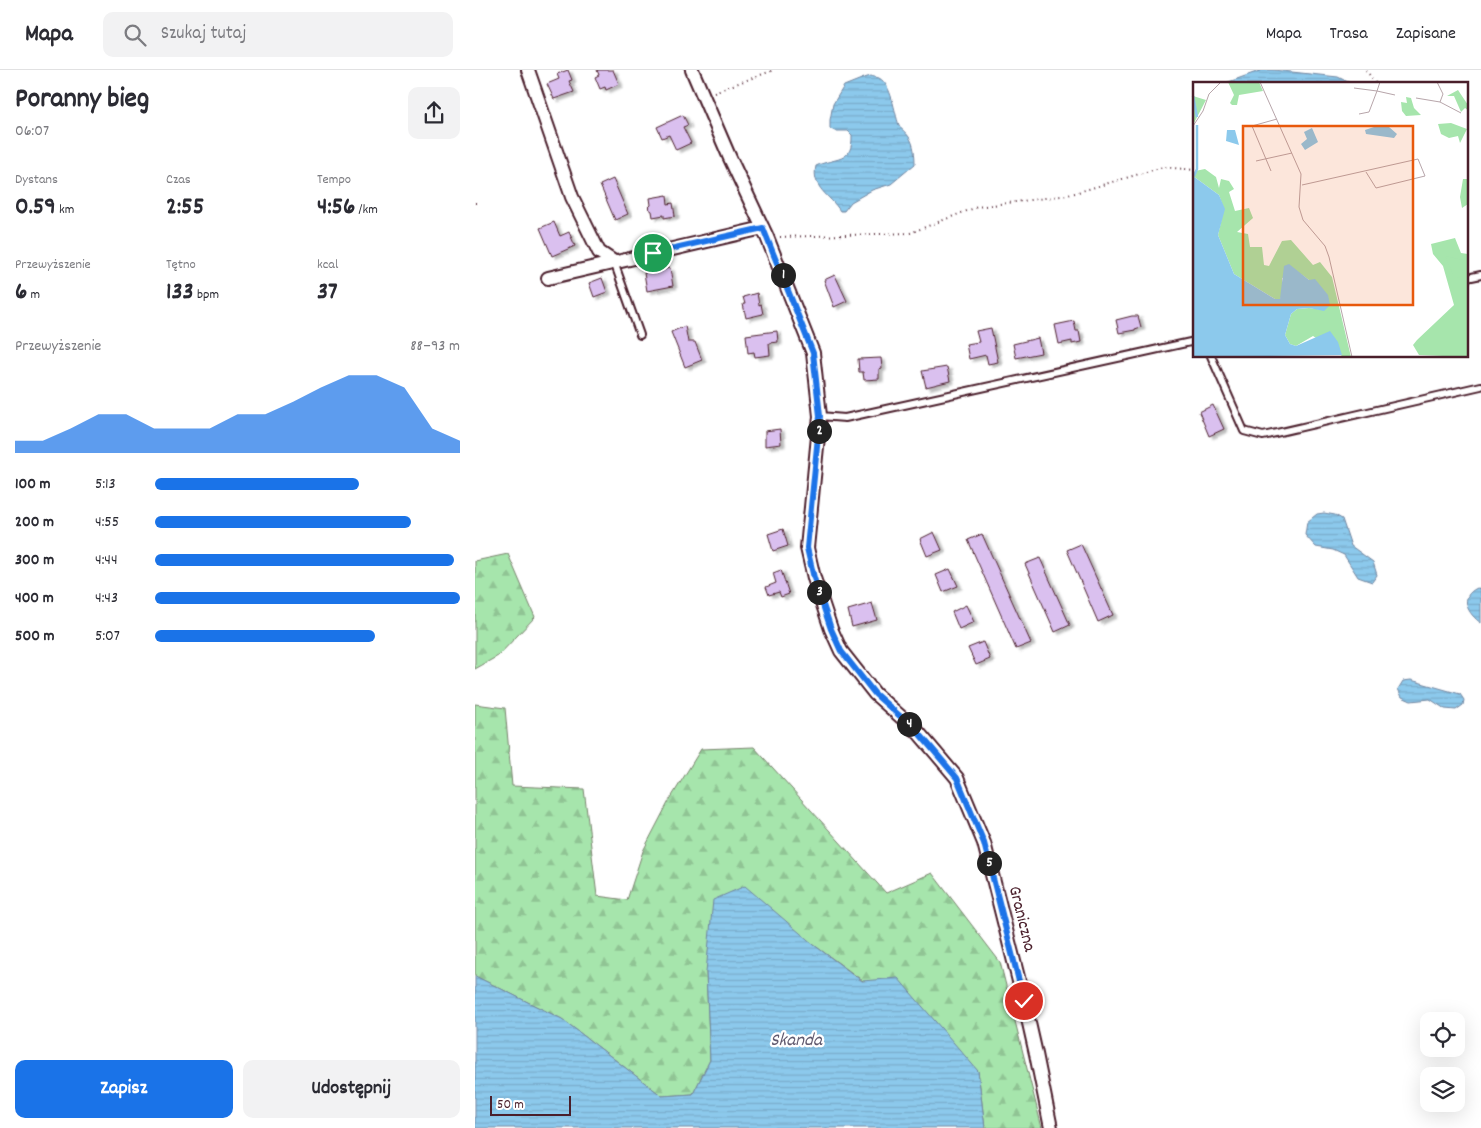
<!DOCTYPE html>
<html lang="pl">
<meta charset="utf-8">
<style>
body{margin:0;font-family:Dekko,sans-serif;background:#f2f2f3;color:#2b2b33;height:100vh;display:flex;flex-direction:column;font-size:19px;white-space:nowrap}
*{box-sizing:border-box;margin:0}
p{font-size:16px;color:#7c7c81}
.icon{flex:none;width:28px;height:28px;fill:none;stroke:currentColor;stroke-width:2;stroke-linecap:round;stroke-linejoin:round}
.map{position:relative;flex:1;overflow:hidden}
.panel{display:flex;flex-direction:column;background:#fff;width:475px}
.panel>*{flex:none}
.controls{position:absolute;left:945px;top:942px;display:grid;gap:10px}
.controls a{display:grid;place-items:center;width:45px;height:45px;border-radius:10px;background:#fff;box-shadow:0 5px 20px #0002;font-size:25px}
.scale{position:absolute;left:15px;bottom:12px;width:81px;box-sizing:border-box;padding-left:5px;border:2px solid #4a1f2b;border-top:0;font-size:14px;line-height:18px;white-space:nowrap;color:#4a1f2b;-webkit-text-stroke:4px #fff;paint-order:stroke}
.pin{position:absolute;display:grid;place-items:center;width:42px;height:42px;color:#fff;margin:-21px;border:2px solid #fff;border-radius:50%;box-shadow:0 1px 5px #0007}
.km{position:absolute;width:25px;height:25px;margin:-12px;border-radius:50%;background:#222;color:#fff;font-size:14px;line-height:25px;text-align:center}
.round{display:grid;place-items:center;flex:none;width:52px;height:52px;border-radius:10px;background:#f2f2f3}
.head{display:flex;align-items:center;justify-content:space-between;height:85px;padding:0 15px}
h1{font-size:28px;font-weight:700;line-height:38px}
.figures{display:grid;grid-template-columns:repeat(3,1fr);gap:8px;height:85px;padding:5px 15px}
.figures div{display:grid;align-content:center}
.figures b{font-size:25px;font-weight:700}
.figures small{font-size:14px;font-weight:400}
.figures p{font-size:14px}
.chart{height:140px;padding:10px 15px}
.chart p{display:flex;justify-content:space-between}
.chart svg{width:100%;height:90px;margin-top:5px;fill:#1a73e8;opacity:.7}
.action{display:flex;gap:10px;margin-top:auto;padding:10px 15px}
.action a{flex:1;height:58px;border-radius:10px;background:#1a73e8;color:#fff;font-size:20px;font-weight:700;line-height:58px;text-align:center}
.action a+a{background:#f2f2f3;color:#2b2b33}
ul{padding:0 15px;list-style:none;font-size:16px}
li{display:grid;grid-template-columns:80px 60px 1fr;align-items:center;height:38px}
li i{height:12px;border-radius:6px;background:#1a73e8}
header{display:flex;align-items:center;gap:30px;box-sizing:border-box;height:70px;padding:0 25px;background:#fff;border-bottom:1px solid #e1e1e2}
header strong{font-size:24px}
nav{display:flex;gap:28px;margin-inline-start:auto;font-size:18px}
.search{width:350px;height:45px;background:#f2f2f3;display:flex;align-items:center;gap:12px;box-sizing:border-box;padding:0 18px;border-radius:10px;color:#7c7c81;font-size:19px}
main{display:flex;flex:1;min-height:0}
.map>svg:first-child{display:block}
.forest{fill:url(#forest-firs);stroke:#78826c}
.water{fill:url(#water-rules);stroke:#72859f}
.building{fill:#dac0ef;stroke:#4a1f2b;filter:url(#shadow)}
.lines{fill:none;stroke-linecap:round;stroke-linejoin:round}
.lane-casing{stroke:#4a1f2b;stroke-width:10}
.street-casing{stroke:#4a1f2b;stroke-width:16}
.path{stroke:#4a1f2b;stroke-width:2;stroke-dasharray:1 4;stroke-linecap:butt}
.lane{stroke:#fff;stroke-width:6}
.street{stroke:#fff;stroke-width:12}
.route-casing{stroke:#fff;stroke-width:10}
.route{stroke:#1a73e8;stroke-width:6}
.labels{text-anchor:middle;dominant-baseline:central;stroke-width:4.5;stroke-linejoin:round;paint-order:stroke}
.street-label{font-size:18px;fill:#4a1f2b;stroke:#fff}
.water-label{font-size:19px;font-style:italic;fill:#615a6f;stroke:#fff}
.inset-river{fill:none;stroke:#8cc9ec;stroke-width:2.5}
.inset-road{fill:none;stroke:#b7a5aa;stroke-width:1}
.view{fill:#e8590c;fill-opacity:0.15;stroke:#e8590c;stroke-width:2.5}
.inset-edge{fill:none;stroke:#4a1f2b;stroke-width:2.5}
</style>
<header>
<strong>Mapa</strong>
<div class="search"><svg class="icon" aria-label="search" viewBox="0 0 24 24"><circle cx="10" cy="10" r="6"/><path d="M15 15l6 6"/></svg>Szukaj tutaj</div>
<nav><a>Mapa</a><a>Trasa</a><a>Zapisane</a></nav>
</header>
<main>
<section class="panel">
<div class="head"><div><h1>Poranny bieg</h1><p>06:07</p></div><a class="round"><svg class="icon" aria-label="share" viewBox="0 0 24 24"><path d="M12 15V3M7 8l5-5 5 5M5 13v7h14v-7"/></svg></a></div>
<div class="figures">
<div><p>Dystans</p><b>0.59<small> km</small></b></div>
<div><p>Czas</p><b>2:55</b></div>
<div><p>Tempo</p><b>4:56<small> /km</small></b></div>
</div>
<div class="figures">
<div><p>Przewyższenie</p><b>6<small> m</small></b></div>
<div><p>Tętno</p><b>133<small> bpm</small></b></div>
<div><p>kcal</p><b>37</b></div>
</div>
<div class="chart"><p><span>Przewyższenie</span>88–93 m</p>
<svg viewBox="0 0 160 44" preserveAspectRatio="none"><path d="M0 44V38L10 38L20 32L30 25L40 25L50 32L60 32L70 32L80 25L90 25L100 19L110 12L120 6L130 6L140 12L150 32L160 38V44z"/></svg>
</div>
<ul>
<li><b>100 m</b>5:13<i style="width:67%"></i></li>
<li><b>200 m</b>4:55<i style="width:84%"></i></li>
<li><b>300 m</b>4:44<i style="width:98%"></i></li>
<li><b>400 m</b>4:43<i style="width:100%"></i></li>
<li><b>500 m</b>5:07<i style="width:72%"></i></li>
</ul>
<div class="action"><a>Zapisz</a><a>Udostępnij</a></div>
</section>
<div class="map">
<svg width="1006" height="1058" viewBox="0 0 1006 1058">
<defs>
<pattern id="forest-firs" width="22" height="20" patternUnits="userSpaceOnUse" patternTransform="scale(1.25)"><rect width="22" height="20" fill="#a6e5ac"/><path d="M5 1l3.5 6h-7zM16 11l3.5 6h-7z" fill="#90c494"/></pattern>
<pattern id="water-rules" width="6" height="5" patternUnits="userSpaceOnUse" patternTransform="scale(1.25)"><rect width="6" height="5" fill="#8cc9ec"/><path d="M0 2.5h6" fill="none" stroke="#7aaccb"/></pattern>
<filter id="shadow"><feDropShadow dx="4" dy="2.5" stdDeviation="1" flood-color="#0004"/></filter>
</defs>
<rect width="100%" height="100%" fill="#fff"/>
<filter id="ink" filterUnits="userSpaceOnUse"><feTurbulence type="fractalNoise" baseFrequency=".02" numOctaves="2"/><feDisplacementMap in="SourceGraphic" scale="10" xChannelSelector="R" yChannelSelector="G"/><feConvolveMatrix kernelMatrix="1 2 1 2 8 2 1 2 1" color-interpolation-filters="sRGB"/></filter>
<g filter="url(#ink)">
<!-- forest -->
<path class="forest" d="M 33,484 L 60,547 L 23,586 L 0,599 L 0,491 Z
M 0,634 L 30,638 L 37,716 L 109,719 L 122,826 L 152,830 L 168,781 L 194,731 L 226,679 L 279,677 L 411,823 L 457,803 L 525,892 L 567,1058 L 510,1058 L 503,1001 L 388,911 L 339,875 L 231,902 L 235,990 L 218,1024 L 187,1026 L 87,949 L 0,906 Z"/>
<!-- water -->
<path class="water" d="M 787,0 L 798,0 L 863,7 L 877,14 L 748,14 Z
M 396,6 C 398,7 401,7 404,8 C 417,15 419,42 424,55 C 426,60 431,62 434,67 C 439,74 440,85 440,94 L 416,114 L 397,120 L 376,132 L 369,141 L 365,141 C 355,125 336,118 341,96 C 360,87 378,94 377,65 L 373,61 L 361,61 L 355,59 L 355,50 L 358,34 L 369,16 L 389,8 Z
M 849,443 L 860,445 L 867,449 L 876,476 L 898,492 L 902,505 L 897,512 L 883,507 L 869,485 L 858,480 L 841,477 L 830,465 L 832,452 L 842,444 Z
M 1002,518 L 1006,519 L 1006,553 C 993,544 983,527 1002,518 Z
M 936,610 L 985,624 L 989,630 L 988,635 L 981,640 L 970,639 L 955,629 L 936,631 L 927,627 L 923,619 L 928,611 Z
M 270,816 L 339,875 L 387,911 L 423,908 L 503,1001 L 510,1058 L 0,1058 L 0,906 L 87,949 L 187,1026 L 218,1024 L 235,990 L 231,902 L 238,830 Z"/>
<!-- building -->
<path class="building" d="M 93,0 L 97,10 L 94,11 L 99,22 L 79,29 L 72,14 L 84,9 L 82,4 Z
M 122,0 L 138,0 L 144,14 L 131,20 L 130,17 L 125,19 L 120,7 L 124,5 Z
M 208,45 L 213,55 L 208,57 L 216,73 L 201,80 L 194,65 L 187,68 L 182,57 Z
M 138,109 L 153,144 L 140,150 L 125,115 Z
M 192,125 L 193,134 L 198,133 L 200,146 L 189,148 L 189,145 L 178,147 L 177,141 L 173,138 L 176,135 L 175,128 Z
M 79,152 L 85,166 L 94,162 L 100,176 L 77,186 L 65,158 Z
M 195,198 L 198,216 L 172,221 L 169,203 Z
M 360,205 L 372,231 L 359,237 L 349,210 Z
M 127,208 L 132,222 L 119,227 L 114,213 Z
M 282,223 L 284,235 L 286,234 L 288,244 L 271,248 L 268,234 L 270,234 L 268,227 Z
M 657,246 L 663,246 L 666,257 L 660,259 L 660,260 L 644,263 L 641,250 Z
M 599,251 L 601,261 L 604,261 L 606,272 L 597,274 L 597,271 L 584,274 L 580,255 Z
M 210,256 L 213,272 L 220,272 L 227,290 L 210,297 L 196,262 Z
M 516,258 L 523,292 L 513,294 L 511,285 L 494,289 L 491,274 L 504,272 L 501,261 Z
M 302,261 L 303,272 L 294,273 L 295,285 L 280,287 L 279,282 L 273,283 L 271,265 Z
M 563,268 L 566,283 L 541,288 L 538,274 Z
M 406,288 L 407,298 L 404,299 L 404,309 L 389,310 L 388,302 L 384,302 L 383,289 Z
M 472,297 L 475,311 L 451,317 L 447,301 Z
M 738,335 L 749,359 L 734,366 L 724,342 Z
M 305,359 L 306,374 L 290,376 L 290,361 Z
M 308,459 L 313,476 L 298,481 L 293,464 Z
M 459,462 L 467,480 L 452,486 L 445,469 Z
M 507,464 L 556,573 L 541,579 L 493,470 Z
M 606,474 L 638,545 L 623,552 L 592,480 Z
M 565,488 L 595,555 L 580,562 L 550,494 Z
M 475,499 L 483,516 L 468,522 L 461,505 Z
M 306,500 L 314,524 L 306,527 L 304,522 L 294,525 L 291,517 L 301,513 L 298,503 Z
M 397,533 L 402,550 L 377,557 L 373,540 Z
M 491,535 L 499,552 L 484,559 L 477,542 Z
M 508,572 L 515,589 L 501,595 L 493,578 Z"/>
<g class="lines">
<defs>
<path id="lane" d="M 139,192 L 165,265
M 992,208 L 1006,205
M 736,286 L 769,361 L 788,366 L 1006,316
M 345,346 L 370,348 L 720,271"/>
<path id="street" d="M 53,0 L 97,127 L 124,182 L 139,192
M 217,0 L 254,86 L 292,167 L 338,283 L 345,346 L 332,478 L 339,508 L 356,559 L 366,581 L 400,624 L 443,662 L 482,708 L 509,773 L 549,931 L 561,984 L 576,1058
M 73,208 L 288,158"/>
</defs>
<!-- lane casing -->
<use href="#lane" class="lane-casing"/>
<!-- street casing -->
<use href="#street" class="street-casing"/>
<!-- path -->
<path class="path" d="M 891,0 L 901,14
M 239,22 L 299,0
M 0,133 L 2,133
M 305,167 L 435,163 L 502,137 L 593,125 L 688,97 L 720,100"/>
<!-- lane -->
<use href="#lane" class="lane"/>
<!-- street -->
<use href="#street" class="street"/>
</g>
</g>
<g class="lines" filter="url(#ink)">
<defs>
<path id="route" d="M 178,183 L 288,158 L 338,283 L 345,346 L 332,478 L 339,508 L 356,559 L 366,581 L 400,624 L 443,662 L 482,708 L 509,773 L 549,931"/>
</defs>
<!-- route casing -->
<use href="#route" class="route-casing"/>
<!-- route -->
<use href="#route" class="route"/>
</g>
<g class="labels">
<!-- street labels -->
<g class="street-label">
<text transform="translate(546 849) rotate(76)">Graniczna</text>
</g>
<!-- water labels -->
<g class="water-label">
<text x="321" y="971">Skanda</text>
</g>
</g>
<!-- overview -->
<g transform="translate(718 12)">
<rect width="275" height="275" fill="#fff"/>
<path d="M 35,0 L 66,0 L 70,9 L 46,13 L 44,23 L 39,23 L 37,21 L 41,13 ZM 265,8 L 275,23 L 275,28 L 272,26 L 268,30 L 261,14 L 254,14 ZM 0,14 L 13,18 L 1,41 L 0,29 ZM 213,15 L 218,16 L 221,26 L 228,33 L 213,34 L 209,29 L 208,20 L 214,21 ZM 258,41 L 274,47 L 267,61 L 265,54 L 256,56 L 248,52 L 245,42 ZM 262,156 L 268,171 L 275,172 L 274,275 L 226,273 L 220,263 L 224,258 L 261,223 L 250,184 L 240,172 L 238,162 Z" fill="#a6e5ac"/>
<path d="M 12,87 L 23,95 L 26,106 L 28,97 L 36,99 L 41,107 L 36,110 L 42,129 L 56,126 L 60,136 L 44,150 L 55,152 L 57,165 L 69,165 L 71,183 L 76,184 L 89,159 L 98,158 L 120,183 L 127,180 L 139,195 L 158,275 L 146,275 L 149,273 L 120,254 L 103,264 L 97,262 L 92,253 L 98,232 L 104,227 L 116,226 L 131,228 L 116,198 L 108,192 L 89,196 L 90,211 L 87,217 L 82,217 L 41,192 L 25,153 L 31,127 L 26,113 L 0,94 L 2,89 ZM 270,97 L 275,97 L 275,122 L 269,126 L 267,115 Z" fill="#a6e5ac"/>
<path d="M 252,174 L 270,178 L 269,194 L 264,196 L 260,192 Z" fill="#a6e5ac"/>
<path d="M 184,44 L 196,45 L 204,52 L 201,56 L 173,52 L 172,48 ZM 119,46 L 125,60 L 112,68 L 108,62 L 114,57 L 111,50 ZM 34,48 L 42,48 L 46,63 L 33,59 ZM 0,94 L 26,113 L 32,127 L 25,153 L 41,192 L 82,217 L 87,217 L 91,184 L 96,182 L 116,198 L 122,197 L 135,213 L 137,223 L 131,229 L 116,226 L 104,227 L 98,232 L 92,253 L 97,262 L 103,264 L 137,249 L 145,260 L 149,273 L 0,275 Z" fill="#8cc9ec"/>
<path class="inset-river" d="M 0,14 L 4,35M 1,94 L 4,87 L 4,43"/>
<path class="inset-road" d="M 67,0 L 108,92 L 106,125 L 110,138 L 132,164 L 136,175 L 159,275M 161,6 L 184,9 L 187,0M 223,16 L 247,20 L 250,12 L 244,0M 247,20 L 268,31M 166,32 L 176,30 L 184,9 L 202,13M 0,44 L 10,29 L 16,12 L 28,0M 63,79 L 99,71M 78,89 L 59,44 L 84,37M 109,103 L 225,77 L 232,94 L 183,106 L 173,90"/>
<path class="view" d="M 50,44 L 220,44 L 220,223 L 50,223 Z"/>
<rect width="275" height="275" class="inset-edge"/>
</g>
</svg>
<div class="controls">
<a><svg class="icon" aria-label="locate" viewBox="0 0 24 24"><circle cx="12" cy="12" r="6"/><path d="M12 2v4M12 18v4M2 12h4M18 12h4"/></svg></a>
<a><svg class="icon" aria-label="layers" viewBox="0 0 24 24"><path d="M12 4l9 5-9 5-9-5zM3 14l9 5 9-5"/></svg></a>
</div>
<div class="scale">50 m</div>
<div class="pin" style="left:178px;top:183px;background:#1e9e55"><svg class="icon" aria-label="arrive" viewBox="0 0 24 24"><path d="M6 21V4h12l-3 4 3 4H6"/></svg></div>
<div class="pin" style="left:549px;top:931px;background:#d93025"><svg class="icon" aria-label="check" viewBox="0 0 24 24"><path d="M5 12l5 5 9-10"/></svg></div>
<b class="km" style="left:308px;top:205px">1</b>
<b class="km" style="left:344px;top:361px">2</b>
<b class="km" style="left:344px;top:522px">3</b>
<b class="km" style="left:434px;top:654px">4</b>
<b class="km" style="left:514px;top:793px">5</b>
</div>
</main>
